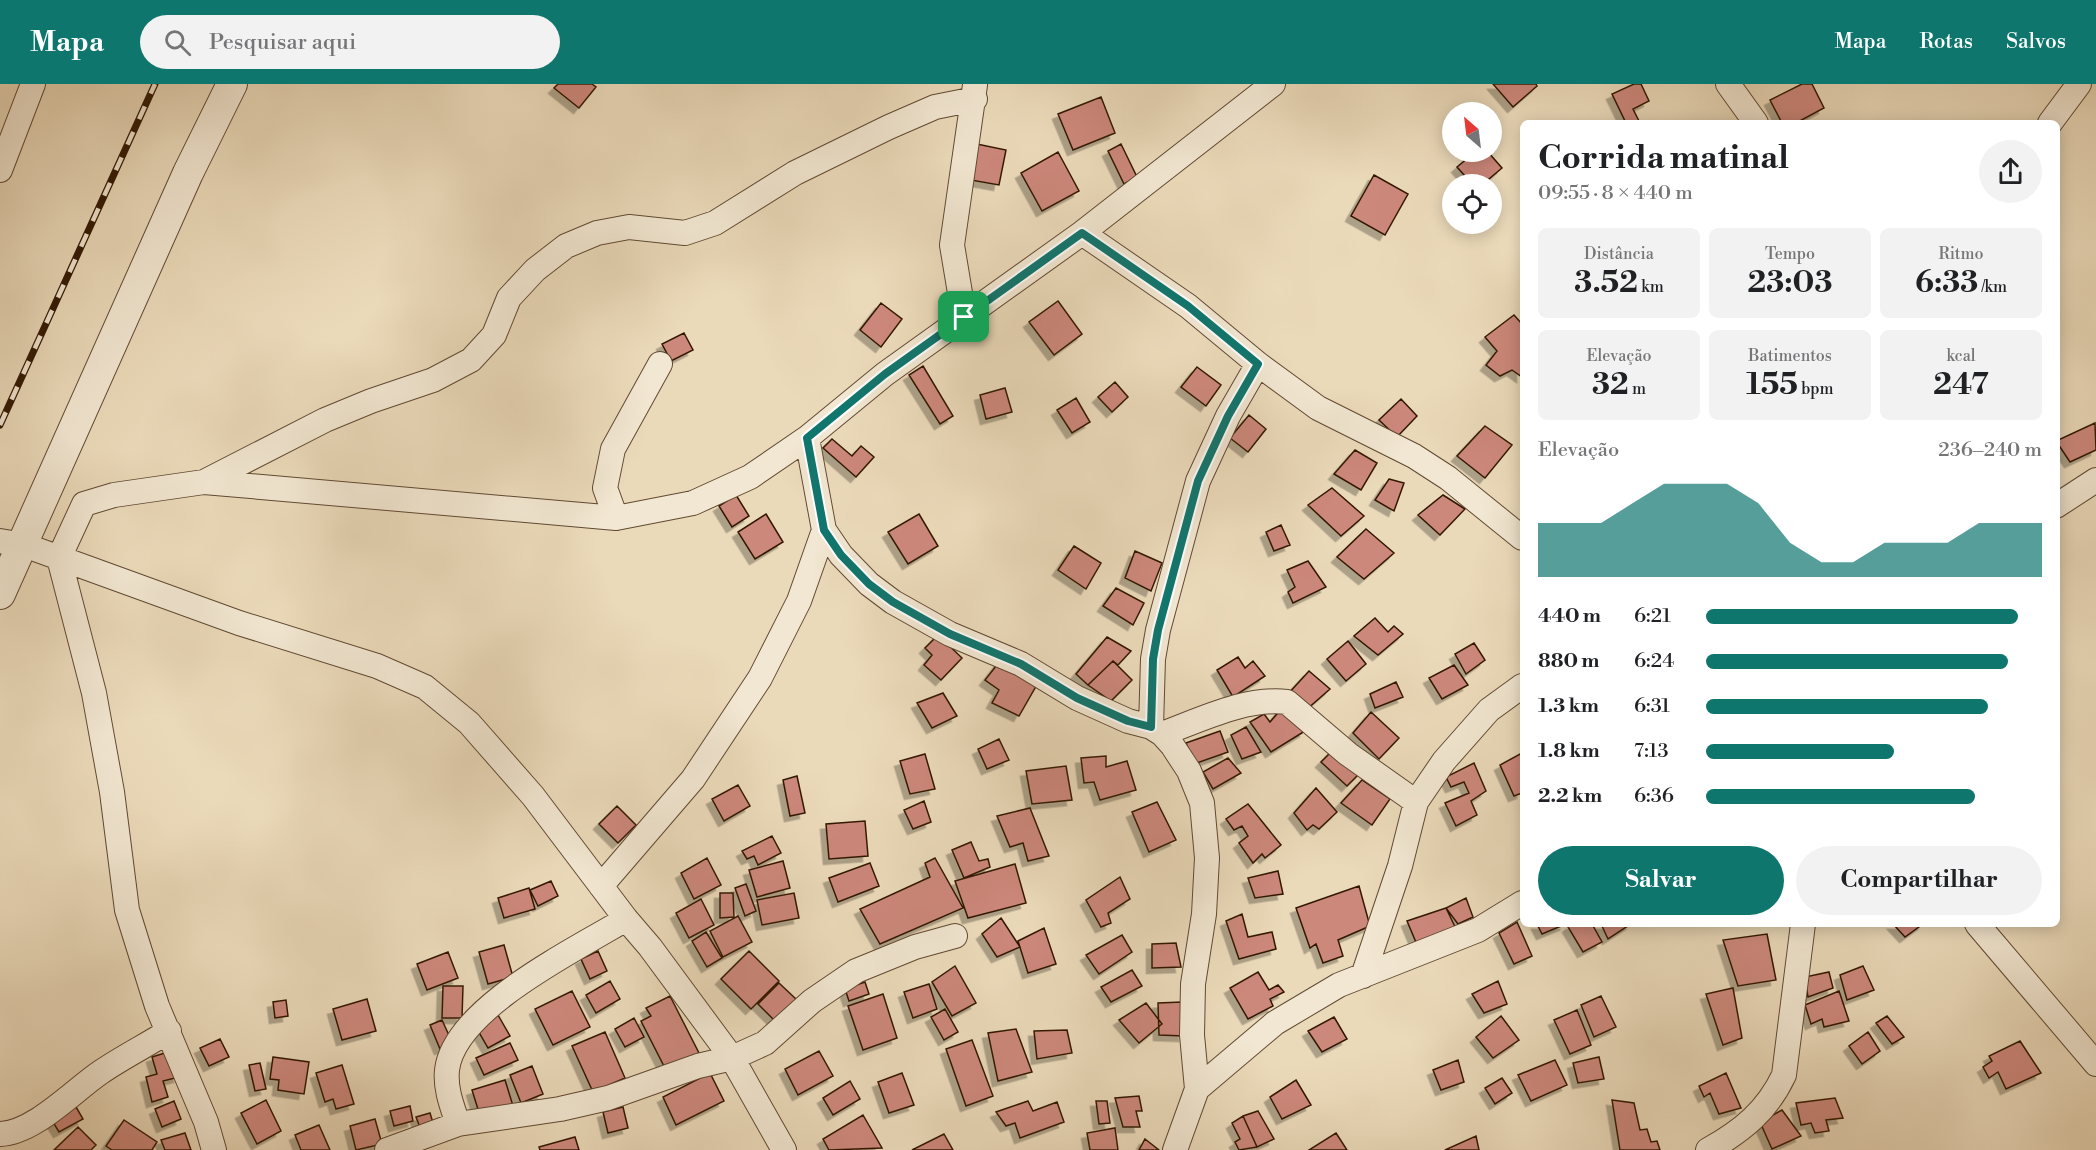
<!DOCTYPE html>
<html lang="pt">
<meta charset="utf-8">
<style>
body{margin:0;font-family:"Libre Bodoni",serif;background:#f2f2f2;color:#202124;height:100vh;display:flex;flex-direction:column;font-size:22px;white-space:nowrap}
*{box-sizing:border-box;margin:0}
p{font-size:20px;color:#757577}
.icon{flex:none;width:33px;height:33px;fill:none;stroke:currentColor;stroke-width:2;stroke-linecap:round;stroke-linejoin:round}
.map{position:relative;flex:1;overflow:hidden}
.details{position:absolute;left:1520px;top:36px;width:540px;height:807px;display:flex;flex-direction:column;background:#fff;border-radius:9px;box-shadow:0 3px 15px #0003}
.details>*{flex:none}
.needle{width:39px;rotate:332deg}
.buttons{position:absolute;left:1442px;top:18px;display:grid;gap:12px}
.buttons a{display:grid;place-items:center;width:60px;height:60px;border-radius:50%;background:#fff;box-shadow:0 3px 15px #0003;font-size:30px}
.pin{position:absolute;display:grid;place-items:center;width:51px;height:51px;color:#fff;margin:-26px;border-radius:12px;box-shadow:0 3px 9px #0006}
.round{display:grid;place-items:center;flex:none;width:63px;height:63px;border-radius:32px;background:#f2f2f2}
.overview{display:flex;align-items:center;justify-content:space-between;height:102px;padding:0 18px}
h1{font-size:33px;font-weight:700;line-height:45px}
.figures{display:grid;grid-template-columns:repeat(3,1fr);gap:9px;height:102px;padding:6px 18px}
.figures div{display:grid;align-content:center;border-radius:9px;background:#f2f2f2;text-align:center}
.figures b{font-size:30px;font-weight:700}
.figures small{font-size:16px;font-weight:400}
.figures p{font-size:16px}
.chart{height:168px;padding:12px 18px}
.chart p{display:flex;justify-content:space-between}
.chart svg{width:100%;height:108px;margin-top:6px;fill:#0f766e;opacity:.7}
.cta{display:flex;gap:12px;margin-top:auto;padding:12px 18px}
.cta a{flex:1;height:69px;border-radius:36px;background:#0f766e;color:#fff;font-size:24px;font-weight:700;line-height:69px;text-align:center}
.cta a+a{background:#f2f2f2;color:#202124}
ul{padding:0 18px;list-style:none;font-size:20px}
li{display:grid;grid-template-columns:96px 72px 1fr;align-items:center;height:45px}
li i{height:15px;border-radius:8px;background:#0f766e}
header{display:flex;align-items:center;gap:36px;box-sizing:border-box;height:84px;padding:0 30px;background:#0f766e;color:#fff}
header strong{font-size:28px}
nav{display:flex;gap:33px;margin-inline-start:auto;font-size:21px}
.search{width:420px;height:54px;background:#f2f2f2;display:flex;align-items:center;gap:15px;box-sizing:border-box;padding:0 21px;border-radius:33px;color:#757577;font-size:22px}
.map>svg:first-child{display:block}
.building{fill:#cd887c;stroke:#331905;stroke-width:1.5;filter:url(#shadow)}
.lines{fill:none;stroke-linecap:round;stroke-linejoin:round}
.minor-casing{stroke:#614932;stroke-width:26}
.tertiary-casing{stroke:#614932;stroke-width:32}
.minor{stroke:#f2e7d2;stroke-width:24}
.tertiary{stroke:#f2e7d2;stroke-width:30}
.rail-casing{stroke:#331905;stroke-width:7}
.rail{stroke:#f2e7d2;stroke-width:4.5;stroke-dasharray:14;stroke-linecap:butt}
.route-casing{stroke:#fff;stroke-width:12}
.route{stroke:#0f766e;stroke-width:8}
</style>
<header>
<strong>Mapa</strong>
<div class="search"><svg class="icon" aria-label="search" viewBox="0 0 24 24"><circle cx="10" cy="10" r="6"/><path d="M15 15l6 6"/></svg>Pesquisar aqui</div>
<nav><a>Mapa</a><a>Rotas</a><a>Salvos</a></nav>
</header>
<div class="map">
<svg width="2096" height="1066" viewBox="0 0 2096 1066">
<defs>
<filter id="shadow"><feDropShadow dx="-5.5" dy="5.5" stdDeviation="0" flood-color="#0004"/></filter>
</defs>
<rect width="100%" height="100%" fill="#ebdaba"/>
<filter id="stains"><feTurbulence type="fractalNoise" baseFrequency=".00333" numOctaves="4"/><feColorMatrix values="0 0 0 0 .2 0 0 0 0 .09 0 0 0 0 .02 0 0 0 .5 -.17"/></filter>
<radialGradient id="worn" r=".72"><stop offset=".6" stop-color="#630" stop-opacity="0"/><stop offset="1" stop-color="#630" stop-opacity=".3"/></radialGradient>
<!-- building -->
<path class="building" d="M 558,0 L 592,0 L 596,3 L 579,24 L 554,4 Z
M 1493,0 L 1536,0 L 1537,2 L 1513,23 Z
M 1634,0 L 1641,0 L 1649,17 L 1633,25 L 1640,39 L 1626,39 L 1612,10 Z
M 1802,0 L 1812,0 L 1824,24 L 1796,39 L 1782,39 L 1770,16 Z
M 1101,13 L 1115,49 L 1073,66 L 1058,30 Z
M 972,59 L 1006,66 L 999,101 L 965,95 Z
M 1121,60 L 1137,93 L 1124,100 L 1108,67 Z
M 1058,68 L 1079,107 L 1042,127 L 1021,89 Z
M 1475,68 L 1488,68 L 1502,84 L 1483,100 L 1472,100 L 1457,83 Z
M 1374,91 L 1408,110 L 1385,151 L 1351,132 Z
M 1058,217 L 1082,250 L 1054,271 L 1029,238 Z
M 881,219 L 902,235 L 881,263 L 860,246 Z
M 1514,231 L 1522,240 L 1522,293 L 1512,286 L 1500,292 L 1486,281 L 1497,267 L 1485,253 Z
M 684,249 L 693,266 L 671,277 L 662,260 Z
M 923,282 L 953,332 L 940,340 L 909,291 Z
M 1197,283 L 1221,301 L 1206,322 L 1181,303 Z
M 1115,298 L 1128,313 L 1112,328 L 1098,313 Z
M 1005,304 L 1012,328 L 986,335 L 980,311 Z
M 1076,314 L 1090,338 L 1072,349 L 1057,326 Z
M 1401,315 L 1417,332 L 1397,353 L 1379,336 Z
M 1249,331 L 1266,345 L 1248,368 L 1230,354 Z
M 2095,339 L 2096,366 L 2070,378 L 2056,357 Z
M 1485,342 L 1512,361 L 1485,394 L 1457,372 Z
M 832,355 L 852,372 L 861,362 L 874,373 L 856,393 L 823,364 Z
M 1355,366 L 1377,379 L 1361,406 L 1334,390 Z
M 1389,395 L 1404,399 L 1394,427 L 1375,416 Z
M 1332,404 L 1364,432 L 1341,452 L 1308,421 Z
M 736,411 L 749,432 L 732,443 L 719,422 Z
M 1443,411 L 1465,425 L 1440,451 L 1418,431 Z
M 766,430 L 783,458 L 755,475 L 738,448 Z
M 919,430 L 938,462 L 908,480 L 888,448 Z
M 1281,441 L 1290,461 L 1274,467 L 1266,448 Z
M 1366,445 L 1394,469 L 1364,495 L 1337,473 Z
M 1074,462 L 1101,479 L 1086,505 L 1058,486 Z
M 1135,467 L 1162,479 L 1151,507 L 1125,494 Z
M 1308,477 L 1326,503 L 1293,519 L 1288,508 L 1295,503 L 1287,486 Z
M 1116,504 L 1144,519 L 1133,541 L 1103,522 Z
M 1375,534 L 1388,548 L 1394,542 L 1403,550 L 1378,571 L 1354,552 Z
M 938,551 L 962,574 L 941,596 L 924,581 L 932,571 L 925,564 Z
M 1107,553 L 1131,567 L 1118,581 L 1113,577 L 1088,601 L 1076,590 Z
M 1348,557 L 1366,580 L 1346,597 L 1327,575 Z
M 1474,559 L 1485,576 L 1466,590 L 1455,570 Z
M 1238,573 L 1245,584 L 1253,577 L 1265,592 L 1233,613 L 1217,586 Z
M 1000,577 L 1039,597 L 1019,632 L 992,619 L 999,606 L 985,596 Z
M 1113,577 L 1132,596 L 1111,617 L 1088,601 Z
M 1454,581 L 1468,601 L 1442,615 L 1429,594 Z
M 1309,587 L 1330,605 L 1306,626 L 1288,610 Z
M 1396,598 L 1403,613 L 1375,624 L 1370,610 Z
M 943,609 L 957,632 L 932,644 L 917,619 Z
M 1283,623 L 1305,647 L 1271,668 L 1250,638 L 1264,630 L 1270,638 Z
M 1371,628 L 1399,654 L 1379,675 L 1353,649 Z
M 1246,643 L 1261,668 L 1242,675 L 1231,651 Z
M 1220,647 L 1228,668 L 1194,680 L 1186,659 Z
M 999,655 L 1009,676 L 987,685 L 978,665 Z
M 1335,664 L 1360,689 L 1347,702 L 1321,678 Z
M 1522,669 L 1522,709 L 1514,712 L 1500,681 Z
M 925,670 L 935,705 L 910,710 L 900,677 Z
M 1106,672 L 1106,683 L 1127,677 L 1136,706 L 1100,716 L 1094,698 L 1084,699 L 1081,674 Z
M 1228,674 L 1241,689 L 1213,705 L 1203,688 Z
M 1474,679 L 1486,707 L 1471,717 L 1477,731 L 1456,742 L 1445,719 L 1469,709 L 1464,698 L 1451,703 L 1446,693 Z
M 1066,682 L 1072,716 L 1032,720 L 1026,687 Z
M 797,692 L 805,729 L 790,732 L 783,696 Z
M 1362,696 L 1390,715 L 1372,741 L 1341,719 Z
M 738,701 L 750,722 L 724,737 L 712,715 Z
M 1316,704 L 1337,728 L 1319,745 L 1313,741 L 1307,746 L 1294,729 Z
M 924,717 L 931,738 L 913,745 L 904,726 Z
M 1157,718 L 1176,756 L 1149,768 L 1132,728 Z
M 1248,720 L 1281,761 L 1265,774 L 1262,770 L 1253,779 L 1239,759 L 1248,752 L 1242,742 L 1234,746 L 1226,735 Z
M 617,722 L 636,741 L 618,759 L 599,740 Z
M 1030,724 L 1049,772 L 1028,777 L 1023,759 L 1010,763 L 997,732 Z
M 865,737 L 868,772 L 829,775 L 826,740 Z
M 772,752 L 781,769 L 758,781 L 754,772 L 747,775 L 742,767 Z
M 971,758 L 979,777 L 988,775 L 990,783 L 964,794 L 952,766 Z
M 707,774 L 721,801 L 694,815 L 681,789 Z
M 935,774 L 963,824 L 880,860 L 860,825 L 930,793 L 925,779 Z
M 783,777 L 790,804 L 757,813 L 749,786 Z
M 870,779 L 879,802 L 838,818 L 829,794 Z
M 1015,780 L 1026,819 L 968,834 L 955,797 Z
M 1278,787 L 1283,810 L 1255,814 L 1248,794 Z
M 1120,793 L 1130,815 L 1108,829 L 1111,839 L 1101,843 L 1086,816 Z
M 551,797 L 558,812 L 538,822 L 530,806 Z
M 746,800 L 756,827 L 745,832 L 735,804 Z
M 1359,802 L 1370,842 L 1338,856 L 1343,872 L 1323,879 L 1316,860 L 1310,864 L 1296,824 Z
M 529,804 L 535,825 L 504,834 L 498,814 Z
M 720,809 L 733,809 L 734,833 L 720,834 Z
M 794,809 L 799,834 L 762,841 L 757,816 Z
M 1466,814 L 1473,833 L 1458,840 L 1446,824 Z
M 701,815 L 714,841 L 689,854 L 676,829 Z
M 1446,824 L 1458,849 L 1418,863 L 1407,837 Z
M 1242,830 L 1248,853 L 1272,848 L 1276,865 L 1239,875 L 1226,837 Z
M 738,832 L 752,858 L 723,873 L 710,847 Z
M 1001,834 L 1020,863 L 997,873 L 982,850 Z
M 1517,838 L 1532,872 L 1514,880 L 1499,849 Z
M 1537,840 L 1566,840 L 1542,850 Z
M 1572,840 L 1592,840 L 1602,858 L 1583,868 L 1568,843 Z
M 1601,840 L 1631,840 L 1608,855 Z
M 1893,840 L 1923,840 L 1905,853 Z
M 1044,844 L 1056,880 L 1028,889 L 1018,857 Z
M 706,848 L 722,874 L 707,883 L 692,857 Z
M 1767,850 L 1776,896 L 1738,902 L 1723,856 Z
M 1122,851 L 1132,868 L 1099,890 L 1086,871 Z
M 1176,859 L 1181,883 L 1152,884 L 1152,860 Z
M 504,861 L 513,893 L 488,900 L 479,868 Z
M 598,867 L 607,887 L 590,895 L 581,875 Z
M 749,867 L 779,897 L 751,925 L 721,895 Z
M 448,868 L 458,894 L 427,906 L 417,880 Z
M 955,882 L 976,919 L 952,932 L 932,898 Z
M 1863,882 L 1874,906 L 1847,916 L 1840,891 Z
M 1132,886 L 1142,902 L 1111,918 L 1101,903 Z
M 1258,888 L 1269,906 L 1278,901 L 1284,908 L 1270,915 L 1273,922 L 1248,935 L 1230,904 Z
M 1829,888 L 1833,904 L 1808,913 L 1805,893 Z
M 610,897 L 620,915 L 596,929 L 586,911 Z
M 1498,897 L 1507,920 L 1484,929 L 1472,910 Z
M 865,898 L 869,910 L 849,917 L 845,905 Z
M 779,899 L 797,916 L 776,938 L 758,920 Z
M 929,900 L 937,925 L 913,934 L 904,908 Z
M 443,902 L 463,902 L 462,934 L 442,934 Z
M 1733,904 L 1742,954 L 1723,961 L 1706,910 Z
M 572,907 L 590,943 L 553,961 L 535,925 Z
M 1839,907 L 1849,937 L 1824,943 L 1822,935 L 1811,940 L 1805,921 Z
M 883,910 L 897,954 L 863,966 L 848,922 Z
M 670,912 L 701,973 L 668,990 L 641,937 L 651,932 L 646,924 Z
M 1601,912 L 1616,943 L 1594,953 L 1581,921 Z
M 367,915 L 376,947 L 342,956 L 333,925 Z
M 286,916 L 288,932 L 275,934 L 273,918 Z
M 1182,918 L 1184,952 L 1159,951 L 1158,919 Z
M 1146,919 L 1162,940 L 1139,959 L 1119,936 Z
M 945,925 L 958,948 L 944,956 L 931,933 Z
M 1577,926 L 1591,961 L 1570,970 L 1554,936 Z
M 498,931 L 510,952 L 488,964 L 476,943 Z
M 1501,932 L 1519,956 L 1493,974 L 1476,953 Z
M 1887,932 L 1904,953 L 1892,960 L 1876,939 Z
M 1334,933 L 1347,955 L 1322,968 L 1308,947 Z
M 634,934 L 644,953 L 625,963 L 615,945 Z
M 442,936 L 453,960 L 440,965 L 430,941 Z
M 1016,945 L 1032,988 L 998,997 L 988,949 Z
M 1067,946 L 1072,969 L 1037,975 L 1034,947 Z
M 605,948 L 625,994 L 593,1008 L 572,962 Z
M 1868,948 L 1880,967 L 1862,980 L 1849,962 Z
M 220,955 L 229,973 L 209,982 L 200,964 Z
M 972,956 L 993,1012 L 966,1022 L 946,965 Z
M 2020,957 L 2041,989 L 2006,1005 L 1998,988 L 1989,994 L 1983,983 L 1992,977 L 1989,972 Z
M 510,959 L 518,976 L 484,991 L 476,974 Z
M 171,967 L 179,993 L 163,997 L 168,1013 L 152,1018 L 146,993 L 157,990 L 152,973 Z
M 819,967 L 833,992 L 798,1011 L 785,985 Z
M 273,973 L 309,978 L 304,1010 L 278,1006 L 279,996 L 270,995 Z
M 1599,973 L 1604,995 L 1578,999 L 1573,979 Z
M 1458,976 L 1464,998 L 1441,1006 L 1433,986 Z
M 1555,976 L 1567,1001 L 1531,1017 L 1518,991 Z
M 260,979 L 266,1005 L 255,1007 L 249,981 Z
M 342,981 L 354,1020 L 336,1025 L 333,1015 L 325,1018 L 316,989 Z
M 532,982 L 543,1010 L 521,1019 L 510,991 Z
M 710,989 L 724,1017 L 676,1041 L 663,1013 Z
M 902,989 L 914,1021 L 889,1029 L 878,998 Z
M 1726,989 L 1741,1024 L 1719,1030 L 1710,1009 L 1704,1013 L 1699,1002 Z
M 1502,994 L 1512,1009 L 1495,1020 L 1485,1004 Z
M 505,996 L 514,1025 L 481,1035 L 472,1006 Z
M 1296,996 L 1311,1021 L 1282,1035 L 1270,1013 Z
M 850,997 L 860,1015 L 833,1031 L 823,1014 Z
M 1139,1012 L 1142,1027 L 1136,1027 L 1140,1043 L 1123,1043 L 1115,1014 Z
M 1835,1014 L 1843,1034 L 1826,1036 L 1829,1047 L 1815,1049 L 1811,1039 L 1801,1041 L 1796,1019 Z
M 72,1016 L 83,1035 L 59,1048 L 48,1030 Z
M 266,1016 L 281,1047 L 257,1060 L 241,1029 Z
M 1612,1016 L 1634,1019 L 1640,1046 L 1647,1045 L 1651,1058 L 1657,1057 L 1660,1066 L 1620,1066 Z
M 174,1017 L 181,1035 L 162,1043 L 155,1025 Z
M 1028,1017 L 1033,1027 L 1057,1018 L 1064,1038 L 1020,1054 L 1015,1039 L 1006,1042 L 996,1028 Z
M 1096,1017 L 1107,1017 L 1110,1039 L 1099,1040 Z
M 410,1022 L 413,1037 L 394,1042 L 390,1027 Z
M 623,1023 L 628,1044 L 608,1049 L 603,1028 Z
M 1782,1026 L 1801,1052 L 1772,1065 L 1760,1038 Z
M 1258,1027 L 1274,1055 L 1257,1063 L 1243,1032 Z
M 430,1029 L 434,1042 L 421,1046 L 416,1033 Z
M 863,1031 L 882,1064 L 829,1066 L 823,1055 Z
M 1243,1032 L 1257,1063 L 1239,1066 L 1235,1058 L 1240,1055 L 1232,1039 Z
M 375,1035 L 382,1060 L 356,1066 L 350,1042 Z
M 124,1036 L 157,1058 L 152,1066 L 112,1066 L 106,1062 Z
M 319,1041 L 330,1066 L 301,1066 L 295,1051 Z
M 78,1043 L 96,1061 L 91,1066 L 54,1066 Z
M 1115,1044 L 1118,1066 L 1090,1066 L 1087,1049 Z
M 185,1049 L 191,1066 L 165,1066 L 161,1056 Z
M 1336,1049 L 1347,1066 L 1309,1066 Z
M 944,1050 L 953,1066 L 912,1066 Z
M 1476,1052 L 1479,1066 L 1445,1066 Z
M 575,1053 L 579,1066 L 540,1066 L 539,1063 Z
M 1145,1055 L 1159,1066 L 1139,1066 Z"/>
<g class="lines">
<defs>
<path id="minor" d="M 1728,0 L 1756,39
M 2050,39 L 2079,0
M 0,86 L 33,0
M 1082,149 L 1188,222 L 1258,280 L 1318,324 L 1414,372 L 1448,394 L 1522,454
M 964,233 L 952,161 L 975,1
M 204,398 L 325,336 L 371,317 L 433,296 L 471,276 L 494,251 L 509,214 L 535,186 L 566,162 L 597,149 L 629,143 L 685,149 L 715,139 L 795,89 L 889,43 L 935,23 L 975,15
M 2056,422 L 2096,396
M 616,434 L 605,404 L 613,365 L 660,280
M 824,446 L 841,471 L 869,500 L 893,518 L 950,550 L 1021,580 L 1077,614 L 1128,637 L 1151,643 L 1162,650 L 1172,661 L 1189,687 L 1202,719 L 1207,774 L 1204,830 L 1193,900 L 1192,951 L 1197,1005
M 0,457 L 24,461 L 239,539 L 377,582 L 425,603 L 469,639 L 533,712 L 626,835 L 650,863 L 732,974 L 784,1066
M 1151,643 L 1153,575 L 1158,546 L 1198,397 L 1228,332 L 1258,280
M 1162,650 C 1200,636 1246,613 1287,618 L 1348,670 L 1416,718
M 601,802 L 693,695 L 760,594 L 799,517 L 824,446 L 807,354
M 1977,840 L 2096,980
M 1363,892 L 1400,782 L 1416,718 L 1444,677 L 1489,626 L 1522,602
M 458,1040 C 452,1022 445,1005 447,986 C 454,924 577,865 626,835
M 0,1050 C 34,1049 73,1007 101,988 C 123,973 147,961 169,947
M 214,1066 L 206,1038 L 157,922 L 127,826 L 112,708 L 94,609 L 59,474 L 84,420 L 114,411 L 204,398 L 616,434 L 693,419 L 750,393 L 807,354 L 885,290 L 1082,149 L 1273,0
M 387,1066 L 458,1040 L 560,1025 L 608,1014 L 698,982 L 732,974 L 765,959 L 812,917 L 856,887 L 915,863 L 955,852
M 1175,1066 L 1197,1005 L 1275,939 L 1339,901 L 1478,846 L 1522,819
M 1708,1066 C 1742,1047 1767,1027 1784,991 L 1803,840"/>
<path id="tertiary" d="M 0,510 L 188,89 L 232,0"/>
</defs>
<!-- minor casing -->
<use href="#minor" class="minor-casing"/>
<!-- tertiary casing -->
<use href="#tertiary" class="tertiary-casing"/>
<!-- minor -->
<use href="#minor" class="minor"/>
<!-- tertiary -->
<use href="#tertiary" class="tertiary"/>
<defs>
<path id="rail" d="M 0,341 L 155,0"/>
</defs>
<!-- rail casing -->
<use href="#rail" class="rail-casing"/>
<!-- rail -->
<use href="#rail" class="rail"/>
</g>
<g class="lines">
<defs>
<path id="route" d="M 1082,149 L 1188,222 L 1258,280 L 1228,332 L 1198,397 L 1158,546 L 1153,575 L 1151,643 L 1128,637 L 1077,614 L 1021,580 L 950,550 L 893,518 L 869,500 L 841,471 L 824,446 L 807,354 L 885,290 Z"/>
</defs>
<!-- route casing -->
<use href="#route" class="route-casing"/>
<!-- route -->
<use href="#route" class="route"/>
</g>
<rect width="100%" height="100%" filter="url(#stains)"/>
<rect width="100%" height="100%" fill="url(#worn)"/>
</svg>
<div class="buttons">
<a><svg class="needle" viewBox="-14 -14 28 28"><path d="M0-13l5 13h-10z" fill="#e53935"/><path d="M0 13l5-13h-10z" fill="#757577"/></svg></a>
<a><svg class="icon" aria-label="locate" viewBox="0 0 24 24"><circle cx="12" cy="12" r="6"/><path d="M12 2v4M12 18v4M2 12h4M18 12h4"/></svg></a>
</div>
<div class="pin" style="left:964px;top:233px;background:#1e9e55"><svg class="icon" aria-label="arrive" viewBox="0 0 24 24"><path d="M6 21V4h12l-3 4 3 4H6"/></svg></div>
<section class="details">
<div class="overview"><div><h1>Corrida matinal</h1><p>09:55 · 8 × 440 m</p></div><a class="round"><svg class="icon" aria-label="share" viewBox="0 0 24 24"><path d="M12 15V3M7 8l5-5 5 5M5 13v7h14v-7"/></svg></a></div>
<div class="figures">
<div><p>Distância</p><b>3.52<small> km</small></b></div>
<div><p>Tempo</p><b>23:03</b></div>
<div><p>Ritmo</p><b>6:33<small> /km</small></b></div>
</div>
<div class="figures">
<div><p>Elevação</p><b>32<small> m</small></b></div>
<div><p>Batimentos</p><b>155<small> bpm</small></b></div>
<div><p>kcal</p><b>247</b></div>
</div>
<div class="chart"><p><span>Elevação</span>236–240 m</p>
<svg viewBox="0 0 160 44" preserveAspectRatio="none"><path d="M0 44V22L10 22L20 22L30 14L40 6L50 6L60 6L70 14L80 30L90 38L100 38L110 30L120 30L130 30L140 22L150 22L160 22V44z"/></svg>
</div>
<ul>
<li><b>440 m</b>6:21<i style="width:93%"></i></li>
<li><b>880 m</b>6:24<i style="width:90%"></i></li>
<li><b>1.3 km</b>6:31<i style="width:84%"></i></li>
<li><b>1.8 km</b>7:13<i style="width:56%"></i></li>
<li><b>2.2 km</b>6:36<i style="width:80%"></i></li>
</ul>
<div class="cta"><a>Salvar</a><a>Compartilhar</a></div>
</section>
</div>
